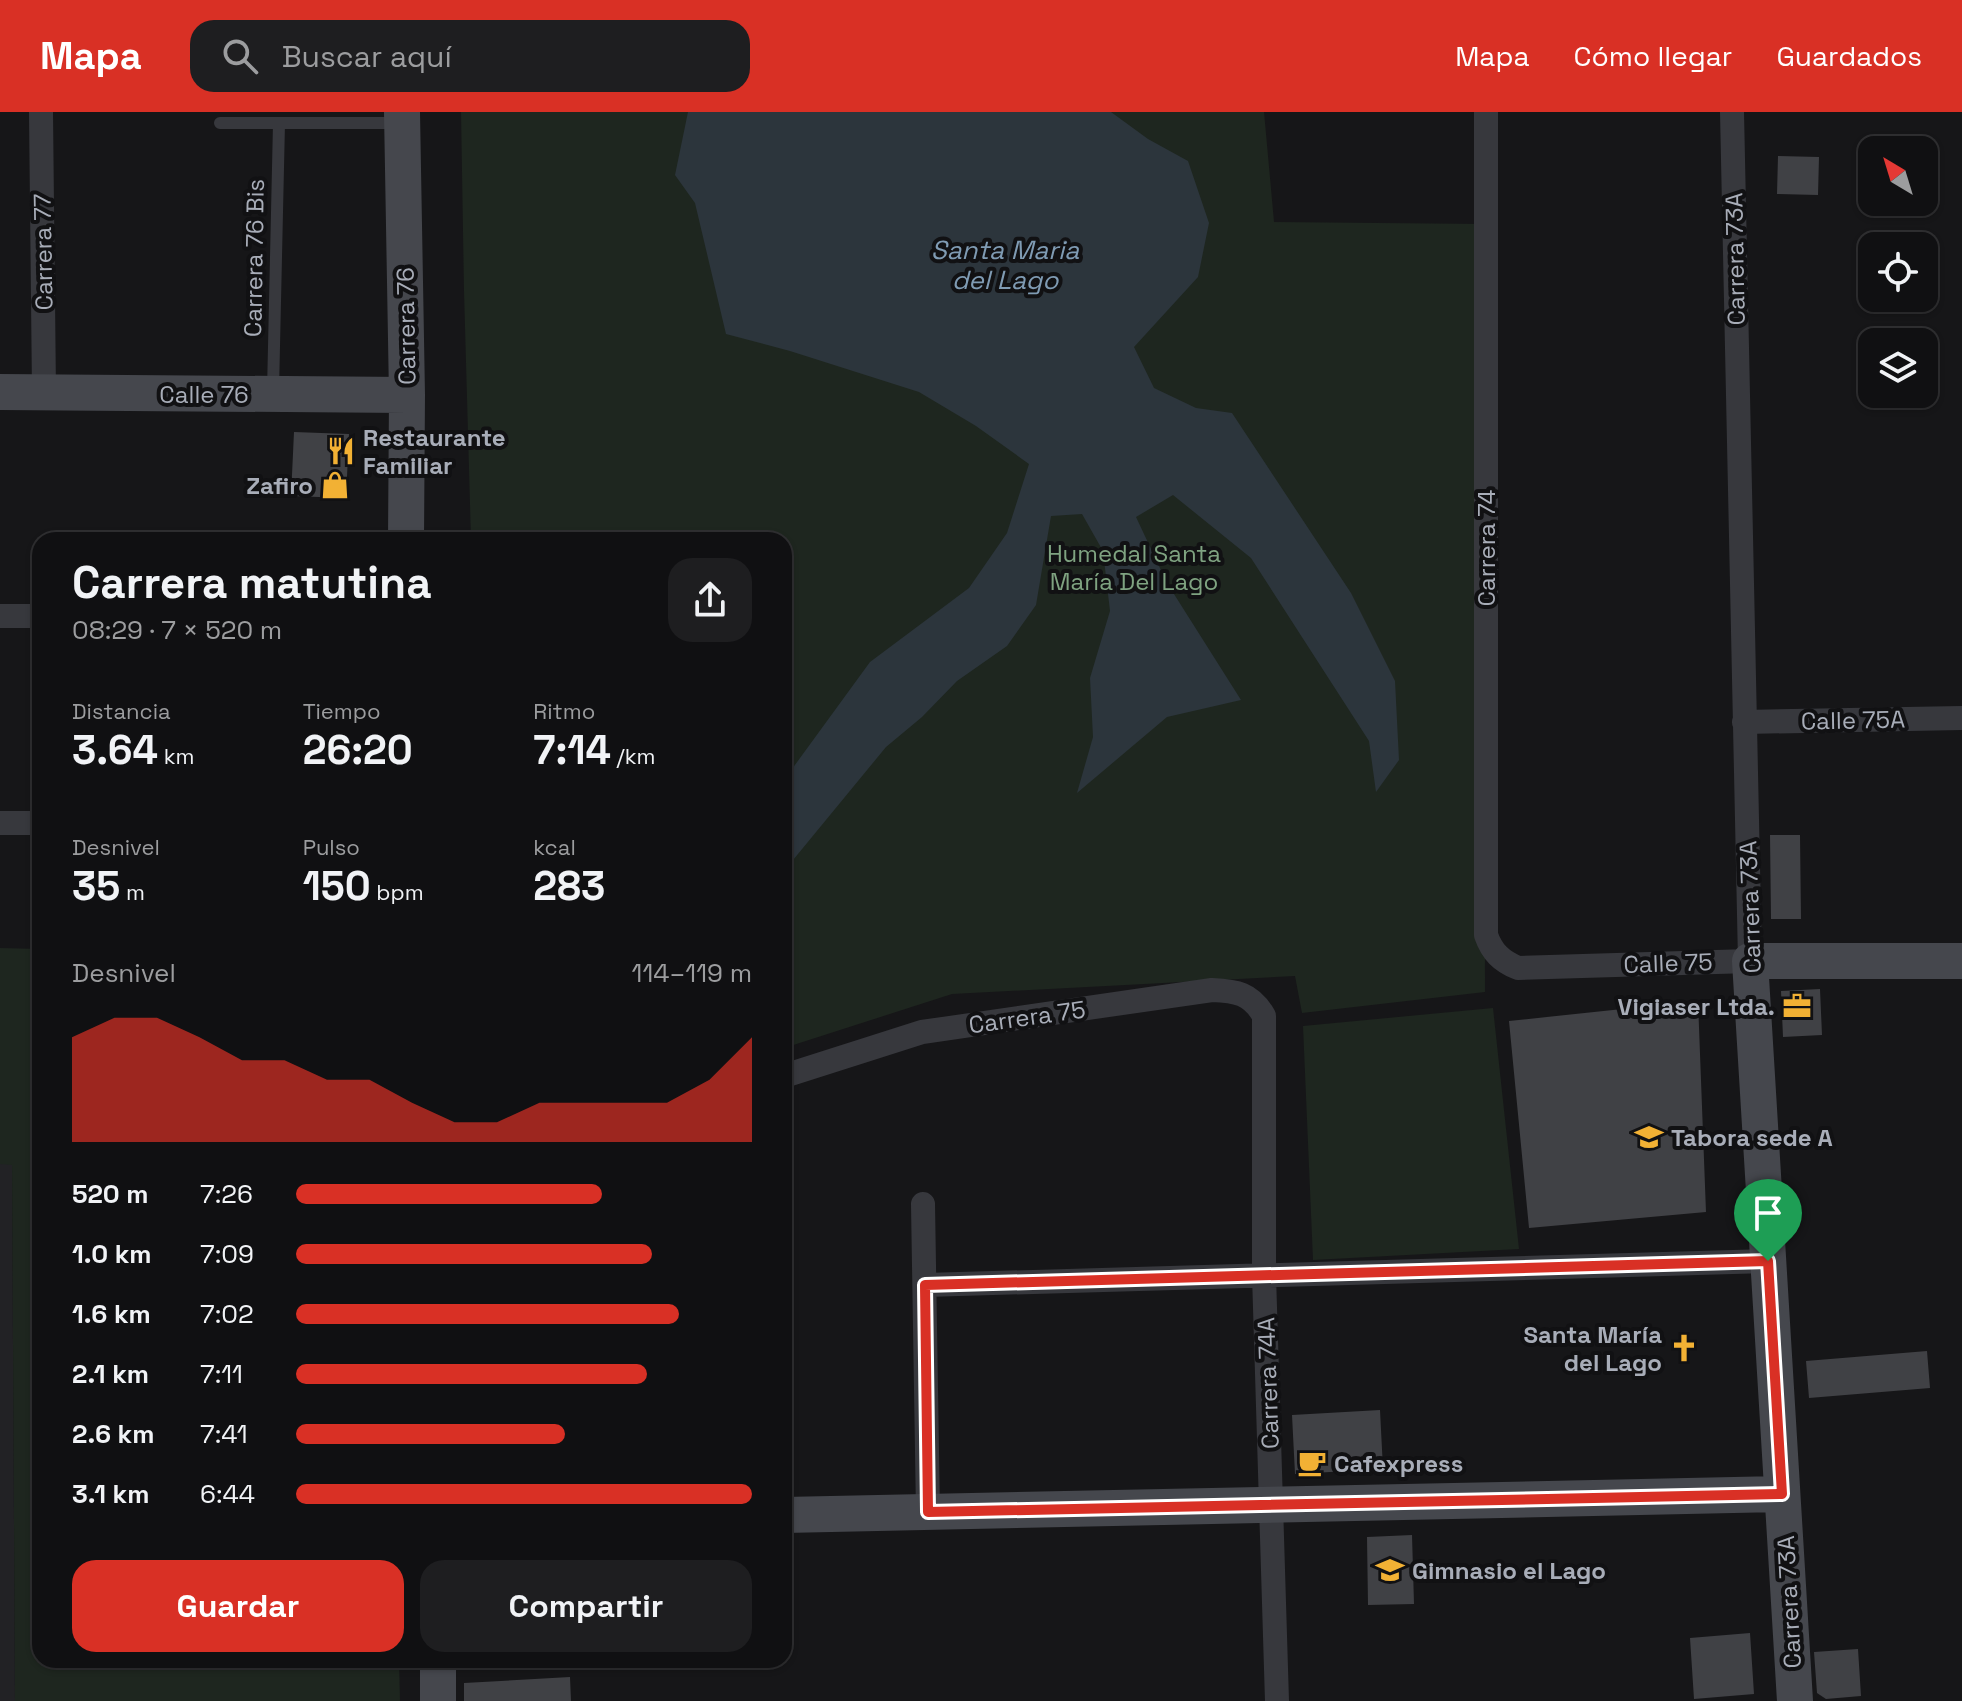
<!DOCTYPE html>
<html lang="es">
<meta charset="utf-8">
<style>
body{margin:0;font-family:"Space Grotesk",sans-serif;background:#1e1e20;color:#f1f3f6;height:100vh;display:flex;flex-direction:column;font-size:30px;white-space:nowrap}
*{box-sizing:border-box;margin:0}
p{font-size:26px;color:#9c9d9f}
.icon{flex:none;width:44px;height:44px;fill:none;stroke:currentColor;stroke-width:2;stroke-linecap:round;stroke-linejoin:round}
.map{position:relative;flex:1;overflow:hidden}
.details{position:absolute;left:32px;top:420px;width:760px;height:1136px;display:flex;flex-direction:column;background:#101012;border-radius:24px;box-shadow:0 2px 6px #0004,0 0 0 2px #303032}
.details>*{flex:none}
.needle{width:52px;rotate:322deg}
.tools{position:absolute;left:1858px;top:24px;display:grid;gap:16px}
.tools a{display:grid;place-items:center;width:80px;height:80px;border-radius:16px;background:#101012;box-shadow:0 2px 6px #0004,0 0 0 2px #303032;font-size:40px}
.pin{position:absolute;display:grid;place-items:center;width:68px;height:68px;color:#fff;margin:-82px -34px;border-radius:50% 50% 50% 0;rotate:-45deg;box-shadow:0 0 8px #0007}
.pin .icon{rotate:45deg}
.round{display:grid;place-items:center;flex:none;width:84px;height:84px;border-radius:24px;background:#1e1e20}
.head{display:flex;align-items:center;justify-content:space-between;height:136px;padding:0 40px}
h1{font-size:44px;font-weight:600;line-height:60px}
.stats{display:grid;grid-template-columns:repeat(3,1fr);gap:12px;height:136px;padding:8px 40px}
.stats div{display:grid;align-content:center}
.stats b{font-size:40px;font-weight:600}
.stats small{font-size:22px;font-weight:400}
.stats p{font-size:22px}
.chart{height:224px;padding:16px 40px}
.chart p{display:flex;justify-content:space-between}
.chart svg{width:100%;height:144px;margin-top:8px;fill:#d93025;opacity:.7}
.cta{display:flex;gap:16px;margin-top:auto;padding:16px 40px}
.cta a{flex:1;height:92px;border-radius:24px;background:#d93025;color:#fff;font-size:32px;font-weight:600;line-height:92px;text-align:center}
.cta a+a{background:#1e1e20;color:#f1f3f6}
ul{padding:0 40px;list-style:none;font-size:26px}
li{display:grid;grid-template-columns:128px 96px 1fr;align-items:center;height:60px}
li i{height:20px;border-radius:10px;background:#d93025}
header{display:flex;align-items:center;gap:48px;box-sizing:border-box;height:112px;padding:0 40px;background:#d93025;color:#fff}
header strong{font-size:38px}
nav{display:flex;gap:44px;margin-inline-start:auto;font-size:28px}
.search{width:560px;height:72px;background:#1e1e20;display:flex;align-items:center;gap:20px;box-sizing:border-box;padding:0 28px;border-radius:24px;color:#9c9d9f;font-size:30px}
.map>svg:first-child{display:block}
.built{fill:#222225}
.green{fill:#1e261f}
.water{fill:#2c353c}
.building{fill:#404145}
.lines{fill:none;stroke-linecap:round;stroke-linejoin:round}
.lane{stroke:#37383d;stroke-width:12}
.street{stroke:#37383d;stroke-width:24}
.secondary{stroke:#45474d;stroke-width:36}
.route-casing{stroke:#fff;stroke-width:16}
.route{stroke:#d93025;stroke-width:10}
.labels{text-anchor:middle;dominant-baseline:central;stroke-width:8;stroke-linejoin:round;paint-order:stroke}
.street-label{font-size:24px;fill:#a8adb8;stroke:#111113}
.poi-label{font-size:24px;font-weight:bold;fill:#a8adb8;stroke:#111113;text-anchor:start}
.park-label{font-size:24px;fill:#7fa381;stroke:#111113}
.water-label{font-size:26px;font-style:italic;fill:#7f9bb3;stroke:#111113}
</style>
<header>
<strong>Mapa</strong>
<div class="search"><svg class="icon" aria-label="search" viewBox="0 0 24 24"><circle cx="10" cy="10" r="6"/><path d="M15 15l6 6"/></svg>Buscar aquí</div>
<nav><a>Mapa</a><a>Cómo llegar</a><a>Guardados</a></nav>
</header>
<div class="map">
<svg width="1962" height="1589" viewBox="0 0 1962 1589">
<rect width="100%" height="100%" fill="#161618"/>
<!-- built -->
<path class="built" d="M 0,1052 L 12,1052 L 15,1589 L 0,1589 Z"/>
<!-- green -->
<path class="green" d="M 461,0 L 1264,0 L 1274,110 L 1484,112 L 1485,880 L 1302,901 L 1295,864 L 952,882 L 784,936 L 784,428 L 471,428 L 464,179 Z
M 0,836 L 40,837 L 40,1548 L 399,1548 L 400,1589 L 15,1589 L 12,1053 L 0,1052 Z
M 1493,896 L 1519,1137 L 1313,1148 L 1303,914 Z"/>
<!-- water -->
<path class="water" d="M 688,0 L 1111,0 L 1148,27 L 1188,49 L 1209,111 L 1198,165 L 1134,235 L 1154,276 L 1196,296 L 1232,301 L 1351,481 L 1395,569 L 1399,648 L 1376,680 L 1369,629 L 1251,446 L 1173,383 L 1136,405 L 1167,471 L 1241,588 L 1167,605 L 1077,681 L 1093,625 L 1090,566 L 1110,499 L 1103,439 L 1082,402 L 1051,404 L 1036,493 L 1007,534 L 957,569 L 922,605 L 886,635 L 784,759 L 784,668 L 870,550 L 969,476 L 1007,421 L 1029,352 L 976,314 L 919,280 L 790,239 L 726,222 L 695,91 L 675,63 Z"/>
<!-- building -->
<path class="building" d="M 1778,44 L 1819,45 L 1818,83 L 1777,82 Z
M 294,320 L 349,322 L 346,386 L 291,384 Z
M 1770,723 L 1800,723 L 1801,807 L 1771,807 Z
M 1820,877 L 1822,923 L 1783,925 L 1781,879 Z
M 1698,889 L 1706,1100 L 1529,1116 L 1509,909 Z
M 1927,1239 L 1930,1276 L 1809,1286 L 1806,1249 Z
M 1380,1298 L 1383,1357 L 1295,1362 L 1292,1303 Z
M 1412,1423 L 1414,1492 L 1368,1493 L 1367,1425 Z
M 1750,1521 L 1754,1582 L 1694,1587 L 1690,1526 Z
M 1858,1537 L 1861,1584 L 1826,1587 L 1817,1581 L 1814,1540 Z
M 570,1565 L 571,1589 L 464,1589 L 464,1571 Z"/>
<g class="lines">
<!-- lane -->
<path class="lane" d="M 220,11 L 397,11
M 273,279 L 279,11"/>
<!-- street -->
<path class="street" d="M 41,0 L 44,280
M 1486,0 L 1486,823 C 1492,840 1501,849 1518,856 L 1750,849 L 1732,0
M 0,504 L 40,504
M 1744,610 L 1962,606
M 0,711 L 40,711
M 784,964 L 922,920 L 1212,878 C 1236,879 1251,881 1264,904 L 1264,1163 L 1277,1589
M 923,1092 L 928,1400
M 925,1173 L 1768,1149"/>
<!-- secondary -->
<path class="secondary" d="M 402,0 L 407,283 L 406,428
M 0,280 L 407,283
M 784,1403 L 1782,1382
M 438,1548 L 438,1589
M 1795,1589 L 1750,849 L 1962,849"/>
</g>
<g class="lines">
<defs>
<path id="route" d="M 1768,1149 L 1782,1382 L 928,1400 L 925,1173 Z"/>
</defs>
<!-- route casing -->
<use href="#route" class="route-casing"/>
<!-- route -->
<use href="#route" class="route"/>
</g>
<!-- icons -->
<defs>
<symbol id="restaurant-bare" viewBox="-9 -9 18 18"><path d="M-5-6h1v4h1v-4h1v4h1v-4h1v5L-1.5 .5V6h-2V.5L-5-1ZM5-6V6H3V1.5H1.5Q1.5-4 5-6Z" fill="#f2b134" stroke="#111113" stroke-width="2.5" paint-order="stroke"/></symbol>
<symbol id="shop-bare" viewBox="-9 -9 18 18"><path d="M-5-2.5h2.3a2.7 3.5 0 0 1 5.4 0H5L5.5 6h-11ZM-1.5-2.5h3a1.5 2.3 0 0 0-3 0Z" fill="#f2b134" stroke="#111113" stroke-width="2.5" paint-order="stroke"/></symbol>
<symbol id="office-bare" viewBox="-9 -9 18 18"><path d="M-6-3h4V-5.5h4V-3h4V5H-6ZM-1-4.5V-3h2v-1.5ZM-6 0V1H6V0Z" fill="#f2b134" stroke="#111113" stroke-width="2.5" paint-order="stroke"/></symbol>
<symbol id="school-bare" viewBox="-9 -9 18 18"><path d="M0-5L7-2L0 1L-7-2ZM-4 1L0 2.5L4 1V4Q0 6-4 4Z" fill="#f2b134" stroke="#111113" stroke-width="2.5" paint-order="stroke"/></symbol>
<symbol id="church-bare" viewBox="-9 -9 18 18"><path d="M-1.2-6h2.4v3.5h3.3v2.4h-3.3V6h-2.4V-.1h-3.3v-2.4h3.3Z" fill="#f2b134" stroke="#111113" stroke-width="2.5" paint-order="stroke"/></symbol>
<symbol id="cafe-bare" viewBox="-9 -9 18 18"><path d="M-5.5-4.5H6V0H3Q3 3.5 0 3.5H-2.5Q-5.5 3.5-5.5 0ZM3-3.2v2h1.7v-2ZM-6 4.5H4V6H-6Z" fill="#f2b134" stroke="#111113" stroke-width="2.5" paint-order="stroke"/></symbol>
</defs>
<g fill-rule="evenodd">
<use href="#restaurant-bare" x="321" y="319" width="40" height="40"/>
<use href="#shop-bare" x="315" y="353" width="40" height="40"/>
<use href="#office-bare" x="1777" y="874" width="40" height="40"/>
<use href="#school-bare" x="1629" y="1005" width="40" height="40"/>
<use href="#church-bare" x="1664" y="1216" width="40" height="40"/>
<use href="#cafe-bare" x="1292" y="1331" width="40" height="40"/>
<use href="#school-bare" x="1370" y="1438" width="40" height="40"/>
</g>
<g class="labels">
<!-- street labels -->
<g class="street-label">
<text transform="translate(43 140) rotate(-91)">Carrera 77</text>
<text transform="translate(254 146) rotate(-89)">Carrera 76 Bis</text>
<text transform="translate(1735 147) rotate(-91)">Carrera 73A</text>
<text transform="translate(406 214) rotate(-91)">Carrera 76</text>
<text x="204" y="282">Calle 76</text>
<text transform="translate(1486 436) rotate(-90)">Carrera 74</text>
<text transform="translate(1853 608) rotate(-1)">Calle 75A</text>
<text transform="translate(1750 795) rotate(-92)">Carrera 73A</text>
<text transform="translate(1668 851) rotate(-2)">Calle 75</text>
<text transform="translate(1027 905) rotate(-8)">Carrera 75</text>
<text transform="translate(1268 1271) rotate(-92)">Carrera 74A</text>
<text transform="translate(1789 1490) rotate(-93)">Carrera 73A</text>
</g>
<!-- poi labels -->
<g class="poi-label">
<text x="363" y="325">Restaurante<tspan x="363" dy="28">Familiar</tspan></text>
<text x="313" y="373" text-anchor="end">Zafiro</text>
<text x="1775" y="894" text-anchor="end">Vigiaser Ltda.</text>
<text x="1671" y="1025">Tabora sede A</text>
<text x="1662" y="1222" text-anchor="end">Santa María<tspan x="1662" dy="28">del Lago</tspan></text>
<text x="1334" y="1351">Cafexpress</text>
<text x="1412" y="1458">Gimnasio el Lago</text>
</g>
<!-- park labels -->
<g class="park-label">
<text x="1134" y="441">Humedal Santa<tspan x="1134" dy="28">María Del Lago</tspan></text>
</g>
<!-- water labels -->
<g class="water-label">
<text x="1005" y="138">Santa Maria<tspan x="1005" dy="30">del Lago</tspan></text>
</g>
</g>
</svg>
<div class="tools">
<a><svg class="needle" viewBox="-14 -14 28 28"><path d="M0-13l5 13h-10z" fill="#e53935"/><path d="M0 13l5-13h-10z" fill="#9c9d9f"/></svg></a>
<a><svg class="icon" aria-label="locate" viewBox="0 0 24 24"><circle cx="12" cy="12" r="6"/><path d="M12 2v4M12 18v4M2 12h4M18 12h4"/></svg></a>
<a><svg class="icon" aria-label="layers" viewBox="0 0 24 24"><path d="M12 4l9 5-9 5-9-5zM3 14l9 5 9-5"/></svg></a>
</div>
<div class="pin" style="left:1768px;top:1149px;background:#1e9e55"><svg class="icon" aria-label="arrive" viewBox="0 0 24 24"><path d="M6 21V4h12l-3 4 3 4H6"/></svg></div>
<section class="details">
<div class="head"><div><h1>Carrera matutina</h1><p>08:29 · 7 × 520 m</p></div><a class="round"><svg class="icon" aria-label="share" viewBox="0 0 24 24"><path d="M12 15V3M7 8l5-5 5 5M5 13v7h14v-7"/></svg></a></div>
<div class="stats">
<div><p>Distancia</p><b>3.64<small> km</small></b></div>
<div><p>Tiempo</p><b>26:20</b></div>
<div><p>Ritmo</p><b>7:14<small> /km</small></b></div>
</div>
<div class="stats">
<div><p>Desnivel</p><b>35<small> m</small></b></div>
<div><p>Pulso</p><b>150<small> bpm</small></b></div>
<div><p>kcal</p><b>283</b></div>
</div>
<div class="chart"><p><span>Desnivel</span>114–119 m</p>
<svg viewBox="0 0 160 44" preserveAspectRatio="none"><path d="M0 44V12L10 6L20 6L30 12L40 19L50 19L60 25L70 25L80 32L90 38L100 38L110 32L120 32L130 32L140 32L150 25L160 12V44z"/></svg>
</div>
<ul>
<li><b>520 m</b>7:26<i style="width:67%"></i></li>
<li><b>1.0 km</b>7:09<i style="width:78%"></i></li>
<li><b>1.6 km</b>7:02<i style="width:84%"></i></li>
<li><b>2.1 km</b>7:11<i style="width:77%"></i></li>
<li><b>2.6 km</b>7:41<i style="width:59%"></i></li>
<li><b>3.1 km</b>6:44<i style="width:100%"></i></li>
</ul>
<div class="cta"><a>Guardar</a><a>Compartir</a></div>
</section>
</div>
